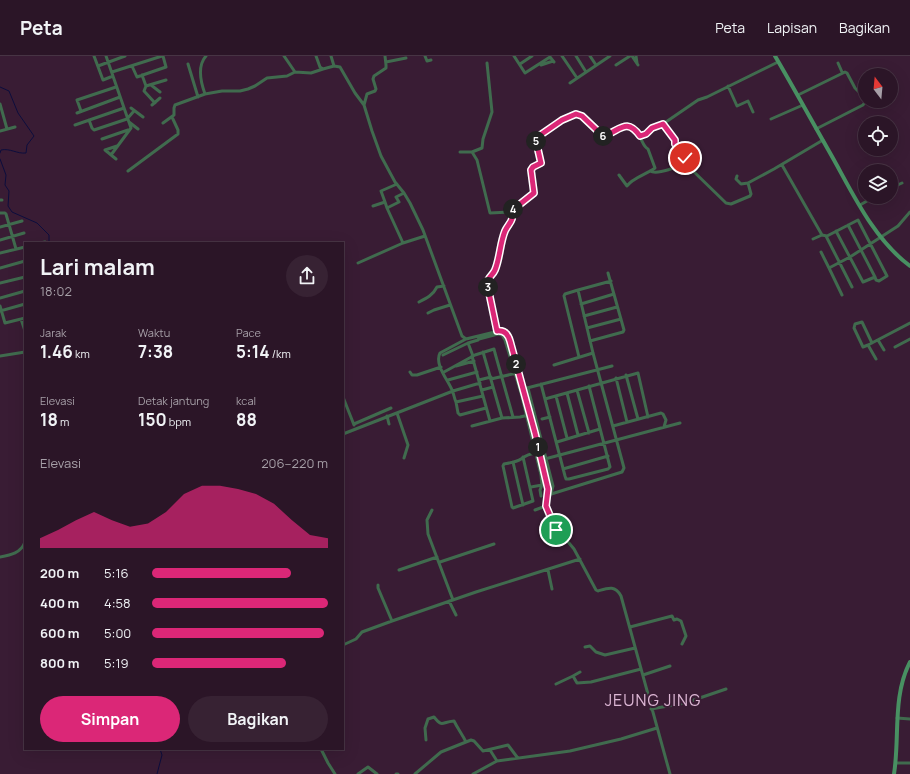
<!DOCTYPE html>
<html lang="id">
<meta charset="utf-8">
<style>
body{margin:0;font-family:Manrope,sans-serif;background:#372233;color:#f1f3f6;height:100vh;display:flex;flex-direction:column;font-size:15px;white-space:nowrap}
*{box-sizing:border-box;margin:0}
p{font-size:13px;color:#a69fa7}
.icon{flex:none;width:22px;height:22px;fill:none;stroke:currentColor;stroke-width:2;stroke-linecap:round;stroke-linejoin:round}
.map{position:relative;flex:1;overflow:hidden}
.drawer{position:absolute;left:24px;top:186px;width:320px;height:508px;display:flex;flex-direction:column;background:#2b1527;border-radius:0px;box-shadow:0 4px 16px #0002,0 0 0 1px #473444}
.drawer>*{flex:none}
.needle{width:26px;rotate:344deg}
.fabs{position:absolute;left:858px;top:12px;display:grid;gap:8px}
.fabs a{display:grid;place-items:center;width:40px;height:40px;border-radius:50%;background:#2b1527;box-shadow:0 4px 16px #0002,0 0 0 1px #473444;font-size:20px}
.pin{position:absolute;display:grid;place-items:center;width:34px;height:34px;color:#fff;margin:-17px;border:2px solid #fff;border-radius:50%;box-shadow:0 1px 4px #0007}
.km{position:absolute;width:20px;height:20px;margin:-10px;border-radius:50%;background:#222;color:#fff;font-size:11px;line-height:20px;text-align:center}
.round{display:grid;place-items:center;flex:none;width:42px;height:42px;border-radius:21px;background:#372233}
.overview{display:flex;align-items:center;justify-content:space-between;height:68px;padding:0 16px}
h1{font-size:22px;font-weight:700;line-height:30px}
.stats{display:grid;grid-template-columns:repeat(3,1fr);gap:6px;height:68px;padding:4px 16px}
.stats div{display:grid;align-content:center}
.stats b{font-size:17px;font-weight:700}
.stats small{font-size:11px;font-weight:400}
.stats p{font-size:11px}
.chart{height:112px;padding:8px 16px}
.chart p{display:flex;justify-content:space-between}
.chart svg{width:100%;height:72px;margin-top:4px;fill:#db2777;opacity:.7}
.button{display:flex;gap:8px;margin-top:auto;padding:8px 16px}
.button a{flex:1;height:46px;border-radius:24px;background:#db2777;color:#fff;font-size:16px;font-weight:700;line-height:46px;text-align:center}
.button a+a{background:#372233;color:#f1f3f6}
ul{padding:0 16px;list-style:none;font-size:13px}
li{display:grid;grid-template-columns:64px 48px 1fr;align-items:center;height:30px}
li i{height:10px;border-radius:5px;background:#db2777}
header{display:flex;align-items:center;gap:24px;box-sizing:border-box;height:56px;padding:0 20px;background:#2b1527;border-bottom:1px solid #473444}
header strong{font-size:19px}
nav{display:flex;gap:22px;margin-inline-start:auto;font-size:14px}
.map>svg:first-child{display:block}
.lines{fill:none;stroke-linecap:round;stroke-linejoin:round}
.stream{stroke:#0c0d3d;stroke-width:1}
.street{stroke:#406b4e;stroke-width:3}
.secondary{stroke:#489062;stroke-width:4}
.route-casing{stroke:#fff;stroke-width:8}
.route{stroke:#db2777;stroke-width:5}
.labels{text-anchor:middle;dominant-baseline:central;stroke-width:4;stroke-linejoin:round;paint-order:stroke}
.quarter-label{font-size:16px;letter-spacing:1px;fill:#ddb7d5;stroke:#391c34}
</style>
<header>
<strong>Peta</strong>
<nav><a>Peta</a><a>Lapisan</a><a>Bagikan</a></nav>
</header>
<div class="map">
<svg width="910" height="718" viewBox="0 0 910 718">
<rect width="100%" height="100%" fill="#391c34"/>
<g class="lines">
<!-- stream -->
<path class="stream" d="M 0,31 L 9,35 L 18,57 L 34,80 L 27,89 L 26,97 C 17,98 10,92 1,94 L 0,97
M 0,103 L 6,119 L 5,129 L 9,135 L 8,150 L 12,156 L 37,167 L 49,179 L 49,187
M 157,718 L 162,699 L 160,693"/>
<!-- street -->
<path class="street" d="M 94,0 L 103,24 L 113,20
M 106,0 L 131,72 L 111,99
M 284,0 L 295,16 L 311,17 L 323,13
M 316,0 L 320,11 L 323,13 L 334,10 L 340,11 L 355,37 L 364,49 L 372,75 L 381,100 L 395,126 L 404,137 L 410,147 L 423,174 L 462,280 L 466,283 L 499,275 L 504,276 L 508,279 L 535,377 L 548,433 L 546,450 L 558,477 L 569,487 L 574,493 L 596,534 L 598,535 C 608,532 615,529 621,540 L 670,718
M 331,0 L 334,10
M 425,0 L 427,5 L 431,4
M 514,0 L 525,17 L 550,1 L 554,6
M 562,0 L 577,22
M 576,0 L 586,16
M 590,0 L 596,9
M 632,0 L 638,9
M 636,0 L 637,7
M 386,6 L 406,2
M 838,7 L 842,16
M 188,8 L 198,41
M 520,8 L 532,0
M 541,9 L 553,5
M 616,9 L 630,0
M 98,10 L 125,0
M 132,10 L 137,21 L 166,11 L 163,0
M 112,16 L 162,0
M 142,19 L 146,30 L 166,24
M 570,27 L 610,0
M 151,29 L 160,36
M 146,30 L 144,35 L 155,47
M 728,30 L 737,50 L 748,45 L 753,56
M 205,38 L 222,35 L 240,35 L 248,33 L 255,30 L 267,22 L 287,20 L 295,16
M 798,39 L 845,16 L 847,17 L 855,32 L 863,40 L 865,46 L 863,49 L 816,73
M 0,48 L 7,73
M 152,49 L 160,42
M 364,49 L 367,38 L 375,35 L 376,33 L 373,23 L 374,20 L 386,12 L 386,9 L 385,0
M 131,52 L 143,61
M 81,55 L 77,44 L 116,31
M 77,57 L 120,41
M 771,63 L 803,49
M 89,64 L 92,72 L 94,74 L 127,63 L 134,55
M 129,66 L 138,73
M 163,67 L 174,59 L 174,52 L 175,49 L 205,38 C 201,27 197,10 206,0
M 663,68 L 675,84 L 675,88 L 689,111 L 726,147 L 731,148 L 750,140 L 751,138 L 748,127
M 75,69 L 124,52
M 0,75 L 15,71
M 640,80 L 646,78 L 654,70 L 663,68 L 698,44 L 707,41 L 778,6
M 102,83 L 128,74
M 460,96 L 472,96 L 482,92 L 483,83 L 492,56 L 487,7
M 472,96 L 477,104 L 490,157 L 510,156 L 512,159 L 512,164 L 505,175 L 495,214 L 488,224 L 497,275
M 116,103 L 105,94 L 117,90
M 782,109 L 822,179
M 128,115 L 178,78 L 178,74 L 172,61
M 650,115 C 657,119 680,111 686,105
M 737,120 L 736,123 L 741,128 L 748,127 L 774,113 L 823,84
M 891,132 L 902,127
M 0,144 L 2,144
M 385,146 L 381,135 L 397,128
M 860,149 L 874,141
M 373,150 L 385,146 L 387,152 L 399,146 L 396,141 L 404,137
M 387,152 L 403,187
M 510,156 L 534,137 L 531,114 L 541,107 L 536,85 L 536,82 L 563,64 L 576,58 L 582,60 L 602,80 L 605,80 C 619,73 632,61 641,83 C 643,87 644,91 648,93 L 655,112 C 647,118 632,122 627,130 L 619,119
M 0,157 L 5,157 L 6,158 L 16,193
M 848,169 L 875,221
M 0,171 L 22,165
M 826,180 L 852,231
M 813,183 L 822,179 L 827,180 L 858,164 L 887,220 L 879,225 L 876,224 L 875,221 L 863,226 L 836,175
M 0,184 L 24,177
M 40,187 L 45,186
M 821,196 L 829,212
M 0,197 L 25,191
M 358,207 L 403,187 L 425,180
M 0,212 L 25,205
M 0,227 L 25,221
M 578,234 L 565,238 L 564,240 L 579,301
M 842,239 L 829,212 L 850,201 L 898,170 L 910,156
M 0,242 L 25,235
M 419,246 C 427,242 433,239 437,231 L 444,230
M 581,248 L 614,238
M 0,250 L 5,267 L 25,262
M 0,255 L 25,248
M 428,257 L 434,254 L 450,249
M 584,260 L 617,251
M 21,263 L 25,275
M 587,272 L 621,263
M 466,283 L 440,297 C 434,308 448,324 452,334 C 454,338 454,342 456,346 L 483,340
M 479,283 L 498,278 L 502,279 L 505,284 L 521,337 L 541,419 L 542,429 L 540,434 L 541,440
M 878,284 L 884,294
M 590,285 L 623,276 L 624,274 L 608,217
M 468,287 L 478,284 L 479,282
M 872,287 L 862,266 L 855,268 L 854,272 L 863,291 L 868,289 L 910,267
M 868,289 L 876,303
M 895,291 L 910,283
M 483,296 L 502,362
M 443,299 L 468,287 L 473,300
M 0,300 L 25,296
M 472,300 L 490,365
M 554,309 L 593,297
M 456,310 L 474,305
M 410,316 L 412,319 L 417,319 L 441,311
M 444,316 L 475,299 L 494,293 L 495,297 L 513,361
M 626,319 L 638,363
M 616,322 L 627,366
M 491,323 L 517,317
M 448,324 L 477,316
M 479,324 L 491,321
M 541,328 L 565,420 L 566,423 L 569,423 L 608,413 L 610,411 L 589,330
M 527,332 L 612,310
M 528,332 L 553,430 L 551,438
M 482,334 L 493,331
M 577,334 L 589,377
M 567,337 L 578,379
M 556,340 L 567,382
M 343,341 L 354,369
M 545,343 L 638,317 L 648,361
M 456,346 L 458,357 L 460,359 L 486,352
M 397,357 L 408,389 L 404,402
M 387,360 L 389,368
M 542,363 L 550,361
M 354,368 L 391,352
M 472,370 L 502,362 L 520,361 L 529,359
M 613,370 L 661,357 L 663,358 L 666,364 L 664,371
M 343,378 L 453,335 L 480,327
M 557,386 L 600,373
M 523,401 L 533,445 L 513,452 L 512,451 L 503,410 L 504,408 C 509,407 517,406 521,403 C 527,399 529,398 537,397
M 541,404 L 680,367
M 513,406 L 523,449
M 563,413 L 608,400
M 531,431 L 542,429
M 548,439 L 622,416 L 624,412 L 593,297 L 578,234 L 611,225
M 432,454 L 427,464 L 428,478 L 453,544
M 535,454 L 546,450
M 0,501 C 11,499 21,497 25,486
M 440,506 L 494,488
M 399,514 L 437,501
M 548,514 L 552,533
M 378,529 L 378,532 L 392,565
M 449,545 L 456,559
M 630,571 L 672,560 L 674,564 L 677,563 L 681,565 L 686,580 L 682,588
M 343,589 L 356,583 L 362,576 L 392,565 L 476,536 L 580,503
M 585,591 L 590,590 L 596,596 L 605,599 L 635,592
M 643,619 L 670,610
M 573,620 L 580,616
M 556,628 L 573,620 L 577,627 L 591,626 L 641,613
M 651,653 L 685,647 L 726,633
M 897,662 L 910,663
M 426,684 L 425,672 L 428,663 L 434,661 C 443,672 441,666 454,665 C 458,673 462,678 466,686
M 321,693 L 328,707 L 335,718
M 490,694 L 497,705
M 896,707 L 910,707
M 358,718 L 368,711 L 377,718
M 396,718 L 398,718
M 415,718 L 441,696 L 471,684 L 474,685 L 483,695 L 508,689 L 517,701
M 473,718 L 497,705 L 570,695 L 621,683 L 657,672"/>
<!-- secondary -->
<path class="secondary" d="M 775,0 C 795,34 814,69 834,104 C 855,142 875,184 910,210
M 894,718 C 900,681 892,641 910,606"/>
</g>
<g class="lines">
<defs>
<path id="route" d="M 556,474 L 546,450 L 548,433 L 535,377 L 510,285 C 508,278 504,274 497,275 L 487,227 C 488,221 493,219 495,214 C 500,202 500,187 505,175 C 508,168 516,163 510,156 L 534,137 L 531,114 L 533,111 L 541,107 L 536,85 L 536,82 L 562,64 L 576,58 L 582,60 L 603,80 C 619,76 626,60 640,80 L 646,78 L 652,72 L 663,68 L 675,84 L 675,88 L 685,102"/>
</defs>
<!-- route casing -->
<use href="#route" class="route-casing"/>
<!-- route -->
<use href="#route" class="route"/>
</g>
<g class="labels">
<!-- quarter labels -->
<g class="quarter-label">
<text x="653" y="644">JEUNG JING</text>
</g>
</g>
</svg>
<div class="fabs">
<a><svg class="needle" viewBox="-14 -14 28 28"><path d="M0-13l5 13h-10z" fill="#e53935"/><path d="M0 13l5-13h-10z" fill="#a69fa7"/></svg></a>
<a><svg class="icon" aria-label="locate" viewBox="0 0 24 24"><circle cx="12" cy="12" r="6"/><path d="M12 2v4M12 18v4M2 12h4M18 12h4"/></svg></a>
<a><svg class="icon" aria-label="layers" viewBox="0 0 24 24"><path d="M12 4l9 5-9 5-9-5zM3 14l9 5 9-5"/></svg></a>
</div>
<div class="pin" style="left:556px;top:474px;background:#1e9e55"><svg class="icon" aria-label="arrive" viewBox="0 0 24 24"><path d="M6 21V4h12l-3 4 3 4H6"/></svg></div>
<div class="pin" style="left:685px;top:102px;background:#d93025"><svg class="icon" aria-label="check" viewBox="0 0 24 24"><path d="M5 12l5 5 9-10"/></svg></div>
<b class="km" style="left:538px;top:391px">1</b>
<b class="km" style="left:516px;top:308px">2</b>
<b class="km" style="left:488px;top:231px">3</b>
<b class="km" style="left:513px;top:153px">4</b>
<b class="km" style="left:536px;top:85px">5</b>
<b class="km" style="left:603px;top:80px">6</b>
<section class="drawer">
<div class="overview"><div><h1>Lari malam</h1><p>18:02</p></div><a class="round"><svg class="icon" aria-label="share" viewBox="0 0 24 24"><path d="M12 15V3M7 8l5-5 5 5M5 13v7h14v-7"/></svg></a></div>
<div class="stats">
<div><p>Jarak</p><b>1.46<small> km</small></b></div>
<div><p>Waktu</p><b>7:38</b></div>
<div><p>Pace</p><b>5:14<small> /km</small></b></div>
</div>
<div class="stats">
<div><p>Elevasi</p><b>18<small> m</small></b></div>
<div><p>Detak jantung</p><b>150<small> bpm</small></b></div>
<div><p>kcal</p><b>88</b></div>
</div>
<div class="chart"><p><span>Elevasi</span>206–220 m</p>
<svg viewBox="0 0 160 44" preserveAspectRatio="none"><path d="M0 44V38L10 33L20 27L30 22L40 27L50 31L60 29L70 22L80 11L90 6L100 6L110 8L120 11L130 17L140 27L150 36L160 38V44z"/></svg>
</div>
<ul>
<li><b>200 m</b>5:16<i style="width:79%"></i></li>
<li><b>400 m</b>4:58<i style="width:100%"></i></li>
<li><b>600 m</b>5:00<i style="width:98%"></i></li>
<li><b>800 m</b>5:19<i style="width:76%"></i></li>
</ul>
<div class="button"><a>Simpan</a><a>Bagikan</a></div>
</section>
</div>
